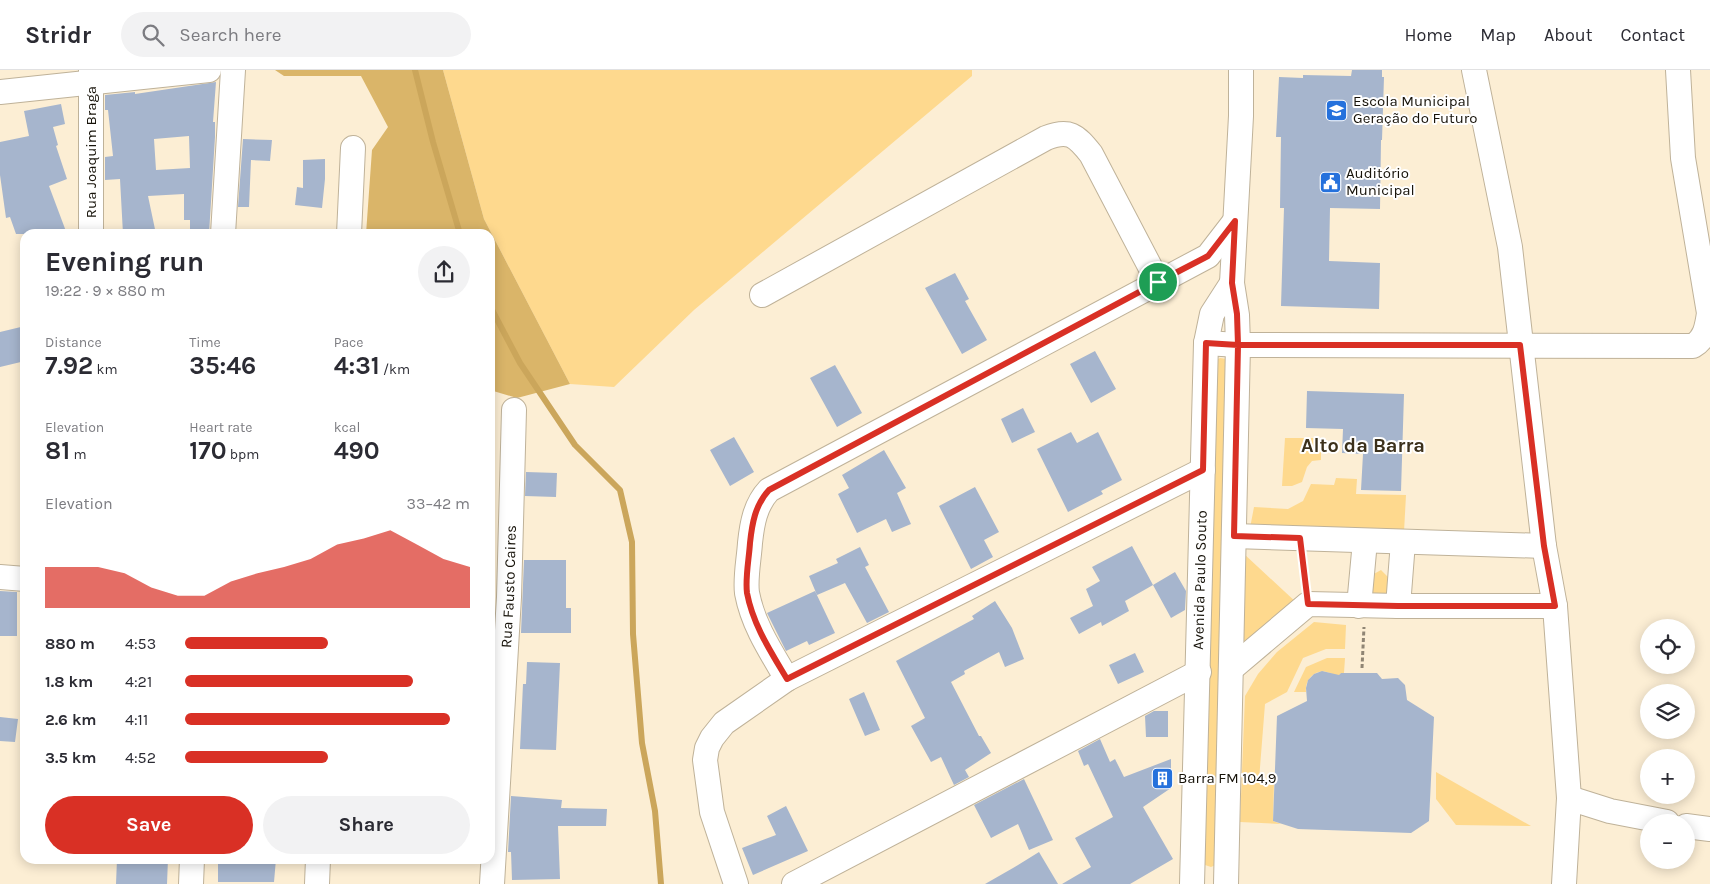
<!DOCTYPE html>
<meta charset="utf-8">
<style>
body{margin:0;font-family:Karla,sans-serif;background:#f2f2f3;color:#2b2b33;height:100vh;display:flex;flex-direction:column;font-size:19px;white-space:nowrap}
*{box-sizing:border-box;margin:0}
p{font-size:16px;color:#7c7c81}
.icon{flex:none;width:28px;height:28px;fill:none;stroke:currentColor;stroke-width:2;stroke-linecap:round;stroke-linejoin:round}
.map{position:relative;flex:1;overflow:hidden}
.drawer{position:absolute;left:20px;top:159px;width:475px;height:635px;display:flex;flex-direction:column;background:#fff;border-radius:15px;box-shadow:0 2px 12px #0003}
.drawer>*{flex:none}
.controls{position:absolute;left:1640px;top:549px;display:grid;gap:10px}
.controls a{display:grid;place-items:center;width:55px;height:55px;border-radius:50%;background:#fff;box-shadow:0 2px 12px #0003;font-size:25px}
.pin{position:absolute;display:grid;place-items:center;width:42px;height:42px;color:#fff;margin:-21px;border:2px solid #fff;border-radius:50%;box-shadow:0 1px 5px #0007}
.round{display:grid;place-items:center;flex:none;width:52px;height:52px;border-radius:26px;background:#f2f2f3}
.summary{display:flex;align-items:center;justify-content:space-between;height:85px;padding:0 25px}
h1{font-size:28px;font-weight:700;line-height:38px}
.metrics{display:grid;grid-template-columns:repeat(3,1fr);gap:8px;height:85px;padding:5px 25px}
.metrics div{display:grid;align-content:center}
.metrics b{font-size:25px;font-weight:700}
.metrics small{font-size:14px;font-weight:400}
.metrics p{font-size:14px}
.chart{height:140px;padding:10px 25px}
.chart p{display:flex;justify-content:space-between}
.chart svg{width:100%;height:90px;margin-top:5px;fill:#d93025;opacity:.7}
.primary-button{display:flex;gap:10px;margin-top:auto;padding:10px 25px}
.primary-button a{flex:1;height:58px;border-radius:30px;background:#d93025;color:#fff;font-size:20px;font-weight:700;line-height:58px;text-align:center}
.primary-button a+a{background:#f2f2f3;color:#2b2b33}
ul{padding:0 25px;list-style:none;font-size:16px}
li{display:grid;grid-template-columns:80px 60px 1fr;align-items:center;height:38px}
li i{height:12px;border-radius:6px;background:#d93025}
header{display:flex;align-items:center;gap:30px;box-sizing:border-box;height:70px;padding:0 25px;background:#fff;border-bottom:1px solid #e1e1e2}
header strong{font-size:24px}
nav{display:flex;gap:28px;margin-inline-start:auto;font-size:18px}
.search{width:350px;height:45px;background:#f2f2f3;display:flex;align-items:center;gap:12px;box-sizing:border-box;padding:0 18px;border-radius:28px;color:#7c7c81;font-size:19px}
.map>svg:first-child{display:block}
.green{fill:#fed98e}
.forest{fill:#dab569}
.lines{fill:none;stroke-linecap:round;stroke-linejoin:round}
.stream{stroke:#cba65b;stroke-width:6}
.building{fill:#a6b5cd;fill-rule:evenodd}
.minor-casing{stroke:#bfb299;stroke-width:26}
.path{stroke:#8f8574;stroke-width:3;stroke-dasharray:4 2.5;stroke-linecap:butt}
.minor{stroke:#fff;stroke-width:24}
.route-casing{stroke:#fff;stroke-width:10}
.route{stroke:#d93025;stroke-width:6}
.labels{text-anchor:middle;dominant-baseline:central;stroke-width:4;stroke-linejoin:round;paint-order:stroke}
.poi-label{font-size:15px;fill:#161209;stroke:#fff;text-anchor:start}
.street-label{font-size:15px;fill:#161209;stroke:#fff}
.district-label{font-size:20px;font-weight:bold;fill:#3c311c;stroke:#fff}
</style>
<header>
<strong>Stridr</strong>
<div class="search"><svg class="icon" aria-label="search" viewBox="0 0 24 24"><circle cx="10" cy="10" r="6"/><path d="M15 15l6 6"/></svg>Search here</div>
<nav><a>Home</a><a>Map</a><a>About</a><a>Contact</a></nav>
</header>
<div class="map">
<svg width="1710" height="814" viewBox="0 0 1710 814">
<rect width="100%" height="100%" fill="#fceed4"/>
<!-- green -->
<path class="green" d="M 443,0 L 972,0 L 972,6 L 694,240 L 614,317 L 570,314 L 484,149 Z
M 1220,288 L 1227,289 L 1218,794 L 1211,797 L 1202,794 L 1215,291 Z
M 1285,368 L 1321,368 L 1321,390 L 1312,391 L 1307,397 L 1302,412 L 1292,416 L 1282,416 Z
M 1336,408 L 1357,409 L 1356,424 L 1406,425 L 1404,462 L 1250,458 L 1254,437 L 1288,439 L 1303,431 L 1311,414 L 1334,415 Z
M 1243,483 L 1298,534 L 1241,584 Z
M 1381,500 L 1388,507 L 1388,528 L 1371,524 L 1372,505 Z
M 1314,552 L 1346,555 L 1345,579 L 1326,579 L 1303,588 L 1287,622 L 1265,634 L 1259,710 L 1274,711 L 1273,751 L 1281,754 L 1240,752 L 1245,626 L 1258,604 L 1277,582 Z
M 1327,588 L 1345,588 L 1344,603 L 1341,603 L 1337,608 C 1324,594 1304,604 1306,622 L 1294,622 L 1306,597 Z
M 1436,702 L 1531,756 L 1456,755 L 1436,729 Z"/>
<!-- forest -->
<path class="forest" d="M 275,0 L 443,0 L 484,149 L 570,314 L 517,328 L 490,320 L 490,164 L 366,164 L 372,80 L 388,57 L 361,6 L 284,6 Z"/>
<g class="lines">
<!-- stream -->
<path class="stream" d="M 415,0 L 433,72 L 460,164
M 490,236 L 520,293 L 575,375 L 620,420 L 632,472 L 633,564 L 642,673 L 655,741 L 661,814"/>
</g>
<!-- building -->
<path class="building" d="M 1352,0 L 1382,0 L 1382,7 L 1384,7 L 1382,70 L 1381,70 L 1380,139 L 1330,138 L 1329,191 L 1380,193 L 1379,239 L 1281,236 L 1284,138 L 1280,138 L 1281,67 L 1276,67 L 1279,7 L 1303,8 L 1303,5 L 1351,6 Z
M 216,12 L 213,52 L 215,52 L 215,67 L 209,164 L 190,164 L 190,150 L 184,150 L 184,124 L 148,126 L 156,164 L 123,164 L 120,109 L 105,110 L 105,87 L 113,86 L 108,40 L 105,40 L 105,25 L 135,22 L 135,24 ZM 189,66 L 190,98 L 156,100 L 154,69 Z
M 61,34 L 65,54 L 53,57 L 58,75 L 56,76 L 67,109 L 49,116 L 67,164 L 16,164 L 10,147 L 6,148 L 0,105 L 0,72 L 29,66 L 24,41 Z
M 243,69 L 272,70 L 270,91 L 251,90 L 249,137 L 238,137 Z
M 325,89 L 325,109 L 322,138 L 295,135 L 297,117 L 303,118 L 303,90 Z
M 955,203 L 969,229 L 965,231 L 987,270 L 962,284 L 925,218 Z
M 25,256 L 25,291 L 0,297 L 0,262 Z
M 1095,281 L 1116,319 L 1091,333 L 1070,294 Z
M 835,295 L 862,343 L 837,357 L 810,308 Z
M 1307,321 L 1404,324 L 1401,421 L 1361,420 L 1363,384 L 1342,383 L 1343,359 L 1306,358 Z
M 1023,338 L 1035,362 L 1012,373 L 1001,349 Z
M 1071,362 L 1077,373 L 1098,362 L 1122,410 L 1101,421 L 1103,424 L 1068,442 L 1037,379 Z
M 734,367 L 754,402 L 730,416 L 710,380 Z
M 884,380 L 906,418 L 897,423 L 911,454 L 892,462 L 886,449 L 857,463 L 838,424 L 849,418 L 842,405 Z
M 526,402 L 557,403 L 556,427 L 525,426 Z
M 975,417 L 999,462 L 984,470 L 993,487 L 971,499 L 939,436 Z
M 1132,476 L 1153,515 L 1125,531 L 1129,541 L 1102,556 L 1101,552 L 1079,564 L 1070,548 L 1093,536 L 1086,519 L 1100,511 L 1092,497 Z
M 860,477 L 869,495 L 865,497 L 889,542 L 867,553 L 845,513 L 817,525 L 809,506 L 838,493 L 836,489 Z
M 524,490 L 566,490 L 566,538 L 571,538 L 571,563 L 521,563 Z
M 1175,502 L 1186,521 L 1185,540 L 1171,548 L 1153,515 Z
M 0,521 L 17,522 L 17,566 L 0,566 Z
M 815,521 L 835,563 L 809,575 L 807,571 L 786,581 L 767,543 Z
M 995,531 L 1012,558 L 1024,589 L 1005,597 L 999,582 L 964,601 L 965,604 L 951,612 L 979,666 L 981,666 L 991,683 L 965,700 L 969,707 L 954,715 L 941,687 L 931,692 L 911,656 L 925,648 L 896,591 L 974,549 L 972,546 Z
M 1135,583 L 1144,602 L 1118,614 L 1109,595 Z
M 527,592 L 560,593 L 556,680 L 520,679 L 523,614 L 526,614 Z
M 1322,601 L 1339,605 L 1341,603 L 1377,603 L 1382,609 L 1398,608 L 1405,615 L 1407,630 L 1434,647 L 1429,751 L 1411,763 L 1298,759 L 1273,751 L 1277,646 L 1307,631 L 1306,618 L 1308,610 L 1314,604 Z
M 864,622 L 880,660 L 865,666 L 849,629 Z
M 1154,641 L 1168,641 L 1168,667 L 1146,667 L 1145,646 Z
M 0,647 L 18,649 L 15,672 L 0,671 Z
M 1100,669 L 1110,692 L 1115,689 L 1124,707 L 1171,689 L 1171,718 L 1143,737 L 1173,789 L 1130,814 L 1062,814 L 1091,797 L 1075,768 L 1113,747 L 1088,694 L 1084,696 L 1078,681 Z
M 1024,709 L 1053,770 L 1029,780 L 1018,754 L 991,768 L 974,735 Z
M 511,726 L 562,730 L 561,738 L 607,739 L 606,756 L 558,756 L 560,809 L 512,810 L 511,782 L 508,782 Z
M 786,736 L 808,781 L 753,805 L 742,778 L 776,765 L 767,746 Z
M 1039,782 L 1058,814 L 985,814 L 1013,798 Z
M 117,789 L 168,789 L 167,814 L 116,814 Z
M 218,789 L 276,789 L 274,812 L 218,812 Z"/>
<g class="lines">
<defs>
<g id="minor">
<path d="M 1474,0 L 1510,177 L 1544,476 L 1555,536 L 1569,728 L 1564,814"/>
<path d="M 0,22 L 209,0"/>
<path d="M 91,164 L 91,0"/>
<path d="M 223,164 L 233,0"/>
<path d="M 349,164 L 353,78"/>
<path d="M 762,225 L 1046,68 C 1069,59 1076,65 1091,84 L 1158,212"/>
<path d="M 1206,273 L 1238,275 L 1693,276 C 1705,269 1707,257 1709,243 L 1683,88 L 1678,0"/>
<path d="M 1234,466 L 1544,476"/>
<path d="M 0,507 L 25,509"/>
<path d="M 1359,536 L 1365,471"/>
<path d="M 1398,536 L 1403,472"/>
<path d="M 1231,599 L 1308,534 L 1398,536 L 1555,536"/>
<path d="M 787,609 C 771,582 753,555 747,523 C 745,508 749,489 750,473 C 752,454 755,435 769,420 L 1208,186 L 1235,151"/>
<path d="M 1569,728 L 1610,741 L 1667,752"/>
<path d="M 1686,756 L 1710,759"/>
<path d="M 191,814 L 192,789"/>
<path d="M 317,814 L 318,789"/>
<path id="s1" d="M 492,814 L 509,527 L 514,340"/>
<path d="M 736,814 L 712,742 L 705,690 L 707,678 L 712,668 L 724,653 L 787,609 L 1203,400"/>
<path d="M 794,814 L 1199,602"/>
<path id="s2" d="M 1192,814 L 1206,273 L 1212,244 L 1232,213"/>
<path d="M 1226,814 L 1238,275 L 1237,245 L 1232,213 L 1241,46 L 1241,0"/>
</g>
</defs>
<!-- minor casing -->
<use href="#minor" class="minor-casing"/>
<!-- path -->
<path class="path" d="M 1302,489 L 1305,515
M 1362,598 L 1364,557"/>
<!-- minor -->
<use href="#minor" class="minor"/>
</g>
<g class="lines">
<defs>
<path id="route" d="M 1158,212 L 769,420 C 755,435 752,454 750,473 C 749,489 745,508 747,523 C 753,555 771,582 787,609 L 1203,400 L 1206,273 L 1238,275 L 1520,275 L 1544,476 L 1555,536 L 1398,536 L 1308,534 L 1300,468 L 1234,466 L 1238,275 L 1237,244 L 1232,213 L 1235,151 L 1208,186 L 1158,212"/>
</defs>
<!-- route casing -->
<use href="#route" class="route-casing"/>
<!-- route -->
<use href="#route" class="route"/>
</g>
<!-- icons -->
<defs>
<symbol id="school-square" viewBox="-11 -11 22 22"><rect x="-9" y="-9" width="18" height="18" rx="4" fill="#2571dc" stroke="#fff"/><path d="M0-5L7-2L0 1L-7-2ZM-4 1L0 2.5L4 1V4Q0 6-4 4Z" fill="#fff"/></symbol>
<symbol id="civic-square" viewBox="-11 -11 22 22"><rect x="-9" y="-9" width="18" height="18" rx="4" fill="#2571dc" stroke="#fff"/><path d="M-.6-6.5H3V-4.5H.6V-3L4-1V1h2V6H-6V1h2V-1L-.6-3ZM-1.2 2.5V6h2.4V2.5Z" fill="#fff"/></symbol>
<symbol id="building-square" viewBox="-11 -11 22 22"><rect x="-9" y="-9" width="18" height="18" rx="4" fill="#2571dc" stroke="#fff"/><path d="M-4-6H4V6H1V3H-1V6H-4ZM-2.5-4.3h1.7v1.8h-1.7ZM.8-4.3h1.7v1.8H.8ZM-2.5-1h1.7V.8h-1.7ZM.8-1h1.7V.8H.8Z" fill="#fff"/></symbol>
</defs>
<g fill-rule="evenodd">
<use href="#school-square" x="1324" y="28" width="25" height="25"/>
<use href="#civic-square" x="1318" y="100" width="25" height="25"/>
<use href="#building-square" x="1150" y="696" width="25" height="25"/>
</g>
<g class="labels">
<!-- poi labels -->
<g class="poi-label">
<text x="1353" y="31">Escola Municipal<tspan x="1353" dy="17">Geração do Futuro</tspan></text>
<text x="1346" y="103">Auditório<tspan x="1346" dy="17">Municipal</tspan></text>
<text x="1178" y="708">Barra FM 104,9</text>
</g>
<!-- street labels -->
<g class="street-label">
<text transform="translate(91 82) rotate(-90)">Rua Joaquim Braga</text>
<text stroke="none"><textPath href="#s2" startOffset="304">Avenida Paulo Souto</textPath></text>
<text stroke="none"><textPath href="#s1" startOffset="298">Rua Fausto Caires</textPath></text>
</g>
<!-- district labels -->
<g class="district-label">
<text x="1363" y="375">Alto da Barra</text>
</g>
</g>
</svg>
<div class="controls">
<a><svg class="icon" aria-label="locate" viewBox="0 0 24 24"><circle cx="12" cy="12" r="6"/><path d="M12 2v4M12 18v4M2 12h4M18 12h4"/></svg></a>
<a><svg class="icon" aria-label="layers" viewBox="0 0 24 24"><path d="M12 4l9 5-9 5-9-5zM3 14l9 5 9-5"/></svg></a>
<a>+</a>
<a>−</a>
</div>
<div class="pin" style="left:1158px;top:212px;background:#1e9e55"><svg class="icon" aria-label="arrive" viewBox="0 0 24 24"><path d="M6 21V4h12l-3 4 3 4H6"/></svg></div>
<section class="drawer">
<div class="summary"><div><h1>Evening run</h1><p>19:22 · 9 × 880 m</p></div><a class="round"><svg class="icon" aria-label="share" viewBox="0 0 24 24"><path d="M12 15V3M7 8l5-5 5 5M5 13v7h14v-7"/></svg></a></div>
<div class="metrics">
<div><p>Distance</p><b>7.92<small> km</small></b></div>
<div><p>Time</p><b>35:46</b></div>
<div><p>Pace</p><b>4:31<small> /km</small></b></div>
</div>
<div class="metrics">
<div><p>Elevation</p><b>81<small> m</small></b></div>
<div><p>Heart rate</p><b>170<small> bpm</small></b></div>
<div><p>kcal</p><b>490</b></div>
</div>
<div class="chart"><p><span>Elevation</span>33–42 m</p>
<svg viewBox="0 0 160 44" preserveAspectRatio="none"><path d="M0 44V24L10 24L20 24L30 27L40 34L50 38L60 38L70 31L80 27L90 24L100 20L110 13L120 10L130 6L140 13L150 20L160 24V44z"/></svg>
</div>
<ul>
<li><b>880 m</b>4:53<i style="width:50%"></i></li>
<li><b>1.8 km</b>4:21<i style="width:80%"></i></li>
<li><b>2.6 km</b>4:11<i style="width:93%"></i></li>
<li><b>3.5 km</b>4:52<i style="width:50%"></i></li>
</ul>
<div class="primary-button"><a>Save</a><a>Share</a></div>
</section>
</div>
